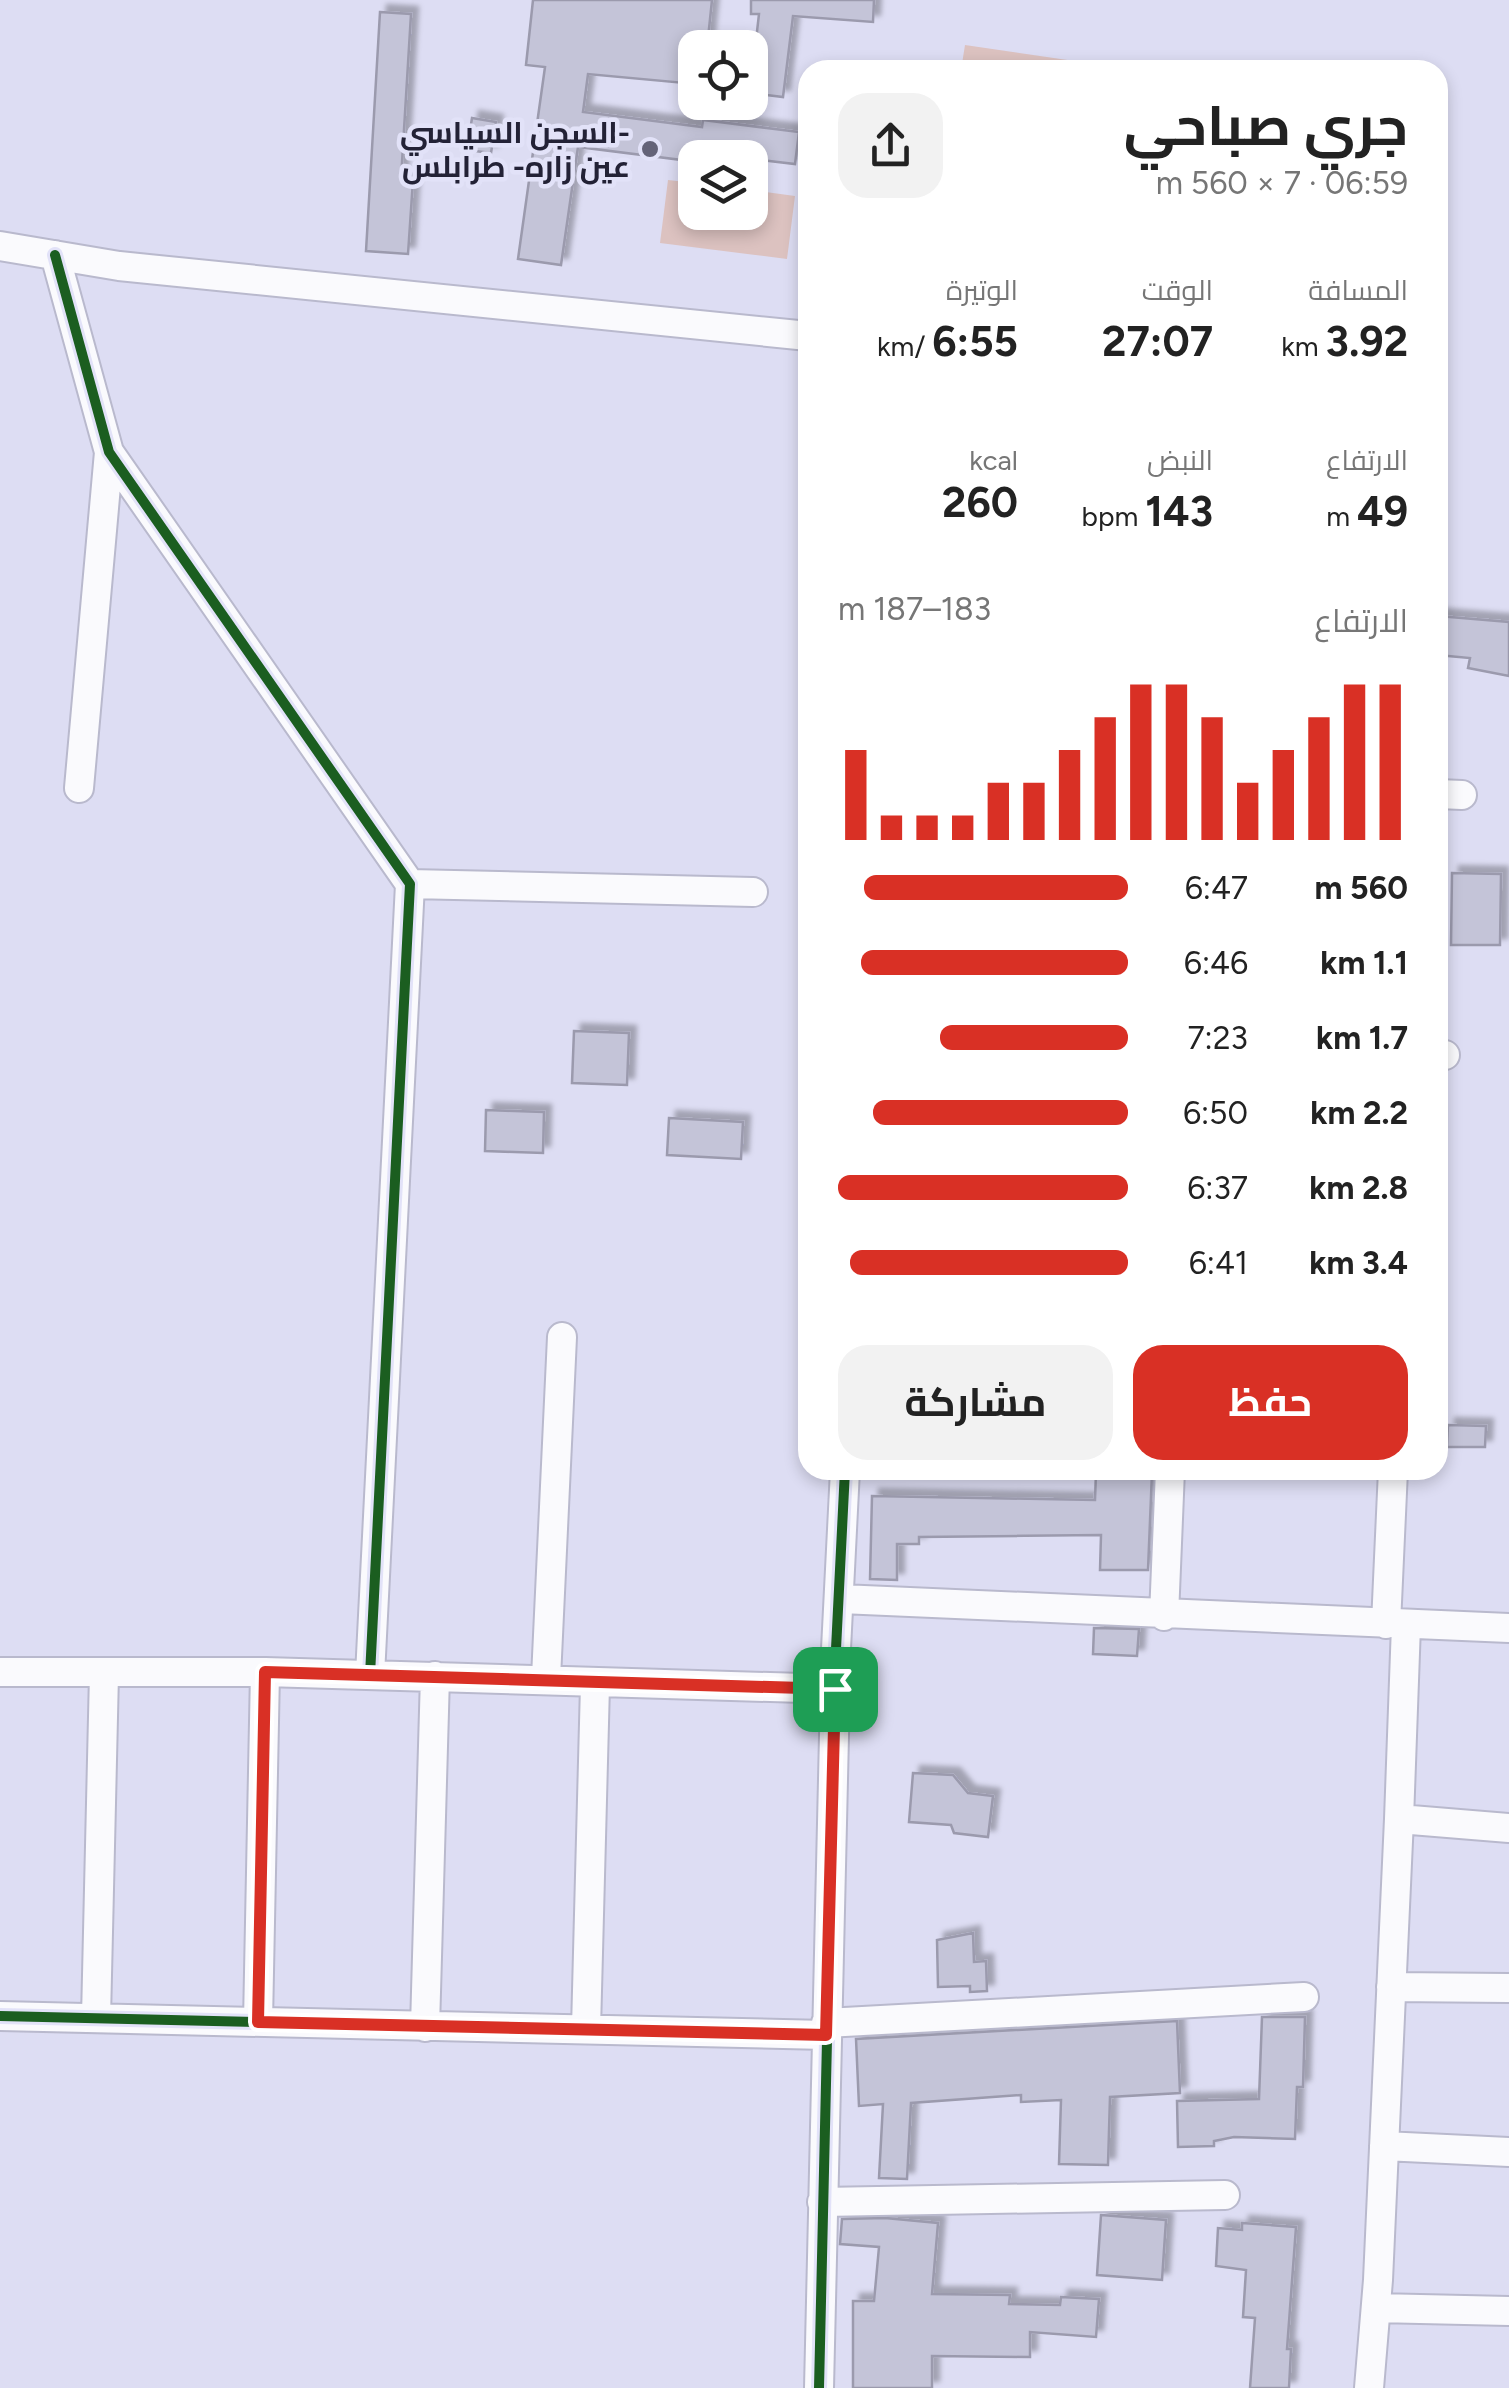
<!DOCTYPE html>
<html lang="ar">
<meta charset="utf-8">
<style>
body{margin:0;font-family:Figtree,Cairo,sans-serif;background:#f2f2f2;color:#222;direction:rtl;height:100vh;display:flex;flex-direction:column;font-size:38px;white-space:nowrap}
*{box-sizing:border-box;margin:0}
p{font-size:32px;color:#767676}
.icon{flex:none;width:55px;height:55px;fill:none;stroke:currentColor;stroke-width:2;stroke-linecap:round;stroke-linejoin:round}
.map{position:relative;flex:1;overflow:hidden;direction:ltr}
.panel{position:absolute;left:798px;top:60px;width:650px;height:1420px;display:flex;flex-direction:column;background:#fff;border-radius:30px;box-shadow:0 5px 15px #0003;direction:rtl}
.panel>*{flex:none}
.tools{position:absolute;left:678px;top:30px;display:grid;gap:20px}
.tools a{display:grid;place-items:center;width:90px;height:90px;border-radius:20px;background:#fff;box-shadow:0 5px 15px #0003;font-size:50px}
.pin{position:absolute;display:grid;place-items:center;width:85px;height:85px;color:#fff;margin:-42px;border-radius:20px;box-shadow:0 5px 15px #0006}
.round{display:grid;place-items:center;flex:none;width:105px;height:105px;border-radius:30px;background:#f2f2f2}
.headline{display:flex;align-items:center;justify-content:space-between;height:170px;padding:0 40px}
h1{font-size:55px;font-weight:700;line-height:75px}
.metrics{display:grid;grid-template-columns:repeat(3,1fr);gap:15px;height:170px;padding:10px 40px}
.metrics div{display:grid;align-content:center}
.metrics b{font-size:42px;font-weight:700}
.metrics small{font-size:28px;font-weight:400}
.metrics p{font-size:28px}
.chart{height:280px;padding:20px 40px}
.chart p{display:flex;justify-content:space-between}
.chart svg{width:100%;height:180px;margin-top:10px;stroke:#d93025;stroke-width:6}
.action{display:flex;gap:20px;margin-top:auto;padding:20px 40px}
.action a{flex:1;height:115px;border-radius:30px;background:#d93025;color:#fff;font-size:40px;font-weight:700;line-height:115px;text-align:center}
.action a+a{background:#f2f2f2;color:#222}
ul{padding:0 40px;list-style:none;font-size:32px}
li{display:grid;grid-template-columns:160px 120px 1fr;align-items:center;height:75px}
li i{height:25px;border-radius:12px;background:#d93025}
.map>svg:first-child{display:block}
.green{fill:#dcc2c0}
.building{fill:#c4c4d8;stroke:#9b9aad;stroke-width:2.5;filter:url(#shadow)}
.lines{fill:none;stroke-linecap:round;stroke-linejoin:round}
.minor-casing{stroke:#b9b9cd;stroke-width:32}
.minor{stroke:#fafafd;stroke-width:28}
.cycleway-casing{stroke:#e2e2f8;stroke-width:16}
.cycleway{stroke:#1b5e20;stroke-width:10}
.route-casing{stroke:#fff;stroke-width:20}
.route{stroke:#d93025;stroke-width:12}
.poi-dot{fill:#646378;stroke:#e2e2f8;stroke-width:4}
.labels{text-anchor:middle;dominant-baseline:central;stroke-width:9;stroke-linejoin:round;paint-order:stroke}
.poi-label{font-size:30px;font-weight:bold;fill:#232236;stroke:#e2e2f8;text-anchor:end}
</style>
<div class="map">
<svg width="1509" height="2388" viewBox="0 0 1509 2388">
<defs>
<filter id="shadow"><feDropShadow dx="7" dy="-7" stdDeviation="2.5" flood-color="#0004"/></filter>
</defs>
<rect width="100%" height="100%" fill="#ddddf3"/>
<!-- green -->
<path class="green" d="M 965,45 L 1088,63 L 1087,70 L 961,70 Z
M 668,180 L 695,183 L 695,212 L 750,212 L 750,190 L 795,196 L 787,259 L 660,243 Z"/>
<!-- building -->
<path class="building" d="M 533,0 L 712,0 L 707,48 L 695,48 L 695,84 L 588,74 L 583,112 L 702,127 L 703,120 L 799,132 L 795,164 L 683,151 L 682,160 L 578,147 L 561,265 L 518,259 L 545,67 L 526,65 Z
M 751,0 L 874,0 L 873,22 L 793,16 L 783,97 L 750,93 L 759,14 L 751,14 Z
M 380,12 L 411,14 L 401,179 L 413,180 L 408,254 L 366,251 Z
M 472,118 L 496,122 L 491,153 L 467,150 Z
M 1438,616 L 1509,622 L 1509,676 L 1468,668 L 1470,658 L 1438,655 Z
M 1452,873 L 1501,874 L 1500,945 L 1451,945 Z
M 574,1031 L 629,1033 L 627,1085 L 572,1083 Z
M 486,1110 L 544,1112 L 543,1153 L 485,1151 Z
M 669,1118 L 743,1122 L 741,1159 L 667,1155 Z
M 1448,1425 L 1486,1426 L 1485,1447 L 1447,1447 Z
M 1096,1472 L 1152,1472 L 1148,1570 L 1100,1570 L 1101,1535 L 919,1537 L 919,1544 L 897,1544 L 897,1580 L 870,1579 L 872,1496 L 1095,1500 Z
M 1094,1628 L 1139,1629 L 1137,1656 L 1093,1654 Z
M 913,1773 L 953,1775 L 968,1793 L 993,1796 L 988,1837 L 954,1833 L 951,1825 L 909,1822 Z
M 973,1933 L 974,1962 L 986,1961 L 987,1991 L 970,1992 L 970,1986 L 938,1987 L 937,1940 Z
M 1262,2017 L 1305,2017 L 1303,2087 L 1297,2087 L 1295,2139 L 1234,2137 L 1214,2141 L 1214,2146 L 1178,2147 L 1177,2101 L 1259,2099 Z
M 1177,2021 L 1180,2093 L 1110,2097 L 1108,2165 L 1059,2164 L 1061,2100 L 1021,2102 L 1021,2095 L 911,2103 L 907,2179 L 879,2178 L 883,2104 L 859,2106 L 856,2039 Z
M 1101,2215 L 1166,2220 L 1162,2280 L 1097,2275 Z
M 885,2218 L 938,2223 L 932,2294 L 1010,2295 L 1009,2304 L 1060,2305 L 1061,2297 L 1099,2299 L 1096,2337 L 1030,2332 L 1030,2357 L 932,2356 L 932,2388 L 853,2388 L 853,2301 L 874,2301 L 879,2247 L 840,2244 L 842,2219 Z
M 1242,2223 L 1296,2227 L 1287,2349 L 1291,2349 L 1289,2388 L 1250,2388 L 1255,2318 L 1243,2317 L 1246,2270 L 1216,2266 L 1218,2228 L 1242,2230 Z"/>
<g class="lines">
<defs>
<path id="minor" d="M 0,246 L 119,266 L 808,336
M 55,255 L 109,452 L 410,884 L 370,1675
M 79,788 L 109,452
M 1438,794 L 1462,795
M 410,884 L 753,892
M 1438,1055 L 1445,1055
M 841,1599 L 1509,1628
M 1164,1616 L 1170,1470
M 1386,1624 L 1393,1470
M 0,1672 L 265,1672 L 835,1689
M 546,1678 L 562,1337
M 1399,1819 L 1406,1625
M 1391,1987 L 1509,1988
M 0,2016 L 826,2035
M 96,2018 L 104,1674
M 258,2022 L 265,1672
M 826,2023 L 1304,1997
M 425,2027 L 435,1676
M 586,2029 L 595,1685
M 1384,2146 L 1509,2152
M 822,2202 L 1225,2195
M 1376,2308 L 1509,2311
M 819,2388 L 836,1649 L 845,1470
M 1369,2388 L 1378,2280 L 1399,1819 L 1509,1828"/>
</defs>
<!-- minor casing -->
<use href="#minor" class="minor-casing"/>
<!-- minor -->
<use href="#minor" class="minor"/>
<defs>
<path id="cycleway" d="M 55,255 L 109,452 L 410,884 L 370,1675
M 0,2016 L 826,2035
M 819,2388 L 836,1649 L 845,1470"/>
</defs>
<!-- cycleway casing -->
<use href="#cycleway" class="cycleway-casing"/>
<!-- cycleway -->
<use href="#cycleway" class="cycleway"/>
</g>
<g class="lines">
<defs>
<path id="route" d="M 265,1672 L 835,1689 L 826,2035 L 258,2022 Z"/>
</defs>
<!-- route casing -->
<use href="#route" class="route-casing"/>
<!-- route -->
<use href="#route" class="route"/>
</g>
<!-- markers -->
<circle class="poi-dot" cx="650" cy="149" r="10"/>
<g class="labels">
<!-- poi labels -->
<g class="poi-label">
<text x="630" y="132">السجن السياسي-<tspan x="630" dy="34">عين زاره- طرابلس</tspan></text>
</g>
</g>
</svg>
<div class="tools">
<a><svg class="icon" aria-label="locate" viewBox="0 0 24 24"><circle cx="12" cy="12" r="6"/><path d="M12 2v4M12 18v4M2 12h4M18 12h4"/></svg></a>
<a><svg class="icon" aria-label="layers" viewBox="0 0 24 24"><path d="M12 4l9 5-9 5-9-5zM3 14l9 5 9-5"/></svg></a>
</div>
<div class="pin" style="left:835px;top:1689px;background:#1e9e55"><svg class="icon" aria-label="arrive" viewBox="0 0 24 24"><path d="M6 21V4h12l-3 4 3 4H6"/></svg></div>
<section class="panel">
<div class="headline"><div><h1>جري صباحي</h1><p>06:59 · 7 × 560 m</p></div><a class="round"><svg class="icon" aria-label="share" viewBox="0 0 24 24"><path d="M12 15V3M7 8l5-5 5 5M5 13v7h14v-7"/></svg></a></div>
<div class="metrics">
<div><p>المسافة</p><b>3.92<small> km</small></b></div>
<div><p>الوقت</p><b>27:07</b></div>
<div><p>الوتيرة</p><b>6:55<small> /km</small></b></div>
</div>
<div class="metrics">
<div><p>الارتفاع</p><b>49<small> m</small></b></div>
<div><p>النبض</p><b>143<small> bpm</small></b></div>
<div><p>kcal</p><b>260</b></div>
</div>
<div class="chart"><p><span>الارتفاع</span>183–187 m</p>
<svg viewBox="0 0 160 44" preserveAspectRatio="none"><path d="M5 44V22M15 44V38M25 44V38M35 44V38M45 44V30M55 44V30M65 44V22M75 44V14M85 44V6M95 44V6M105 44V14M115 44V30M125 44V22M135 44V14M145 44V6M155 44V6"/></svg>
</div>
<ul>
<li><b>560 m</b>6:47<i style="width:91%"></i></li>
<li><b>1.1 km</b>6:46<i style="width:92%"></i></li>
<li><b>1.7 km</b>7:23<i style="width:65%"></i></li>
<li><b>2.2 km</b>6:50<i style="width:88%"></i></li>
<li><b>2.8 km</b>6:37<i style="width:100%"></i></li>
<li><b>3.4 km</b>6:41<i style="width:96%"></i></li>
</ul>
<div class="action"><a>حفظ</a><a>مشاركة</a></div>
</section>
</div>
